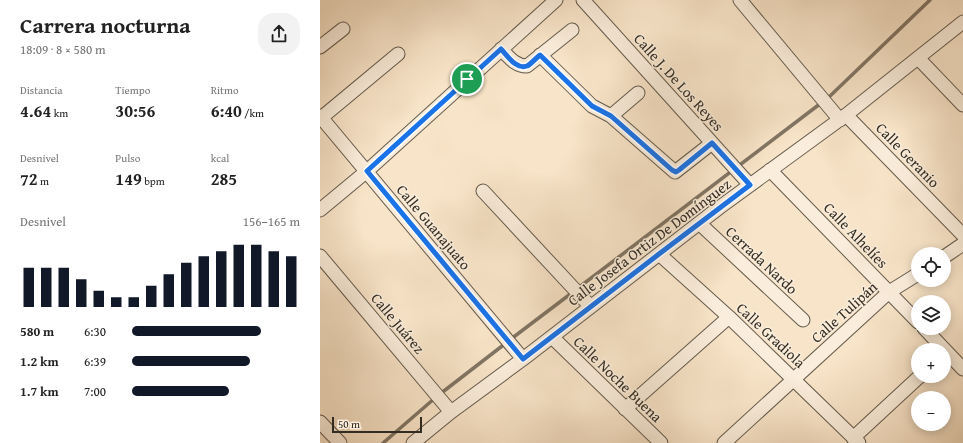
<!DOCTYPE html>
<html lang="es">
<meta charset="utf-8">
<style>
body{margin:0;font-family:"Gentium Book Plus",serif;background:#f2f2f2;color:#222;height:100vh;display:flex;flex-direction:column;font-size:15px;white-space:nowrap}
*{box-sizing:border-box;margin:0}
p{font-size:13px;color:#767676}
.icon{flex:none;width:22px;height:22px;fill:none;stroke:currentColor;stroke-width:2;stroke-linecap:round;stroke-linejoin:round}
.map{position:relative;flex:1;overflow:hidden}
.sheet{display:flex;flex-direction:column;background:#fff;width:320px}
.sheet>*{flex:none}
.controls{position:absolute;left:591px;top:247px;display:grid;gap:8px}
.controls a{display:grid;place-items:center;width:40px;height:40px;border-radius:50%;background:#fff;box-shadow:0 2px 10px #0003;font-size:20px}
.scale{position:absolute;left:12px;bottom:10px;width:90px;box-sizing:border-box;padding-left:4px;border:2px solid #332c22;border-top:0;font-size:11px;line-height:14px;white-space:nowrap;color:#332c22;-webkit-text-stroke:3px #faeddb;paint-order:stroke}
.pin{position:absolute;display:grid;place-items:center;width:34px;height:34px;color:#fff;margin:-17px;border:2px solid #fff;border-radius:50%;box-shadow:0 1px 4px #0007}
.round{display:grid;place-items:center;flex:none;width:42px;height:42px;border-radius:16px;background:#f2f2f2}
.head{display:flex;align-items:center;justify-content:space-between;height:68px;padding:0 20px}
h1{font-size:22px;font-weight:700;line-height:30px}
.stats{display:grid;grid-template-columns:repeat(3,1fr);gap:6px;height:68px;padding:4px 20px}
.stats div{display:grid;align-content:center}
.stats b{font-size:17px;font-weight:700}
.stats small{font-size:11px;font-weight:400}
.stats p{font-size:11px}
.chart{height:112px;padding:8px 20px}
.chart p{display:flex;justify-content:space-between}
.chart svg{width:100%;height:72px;margin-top:4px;stroke:#111827;stroke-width:6}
ul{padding:0 20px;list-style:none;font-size:13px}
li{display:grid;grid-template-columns:64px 48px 1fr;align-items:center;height:30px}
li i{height:10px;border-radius:5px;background:#111827}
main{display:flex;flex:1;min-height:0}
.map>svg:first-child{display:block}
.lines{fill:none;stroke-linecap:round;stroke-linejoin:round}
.stream{stroke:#817564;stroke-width:3.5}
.minor-casing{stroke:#645a4c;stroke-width:15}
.minor{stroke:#faeddb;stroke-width:13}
.route-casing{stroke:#fff;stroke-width:8}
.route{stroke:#1a73e8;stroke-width:5}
.labels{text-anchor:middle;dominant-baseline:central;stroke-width:3;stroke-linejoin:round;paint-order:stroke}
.street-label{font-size:15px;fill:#332c22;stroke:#faeddb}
</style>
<main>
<section class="sheet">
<div class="head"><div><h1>Carrera nocturna</h1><p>18:09 · 8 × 580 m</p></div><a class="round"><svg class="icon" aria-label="share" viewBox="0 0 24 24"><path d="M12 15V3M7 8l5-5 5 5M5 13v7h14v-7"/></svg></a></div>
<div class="stats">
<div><p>Distancia</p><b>4.64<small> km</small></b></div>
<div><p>Tiempo</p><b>30:56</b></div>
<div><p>Ritmo</p><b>6:40<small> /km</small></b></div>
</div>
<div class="stats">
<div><p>Desnivel</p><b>72<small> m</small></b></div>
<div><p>Pulso</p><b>149<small> bpm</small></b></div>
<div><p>kcal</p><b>285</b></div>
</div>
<div class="chart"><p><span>Desnivel</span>156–165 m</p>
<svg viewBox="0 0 160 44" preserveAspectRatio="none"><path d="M5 44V20M15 44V20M25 44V20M35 44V27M45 44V34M55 44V38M65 44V38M75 44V31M85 44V24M95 44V17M105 44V13M115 44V10M125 44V6M135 44V6M145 44V10M155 44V13"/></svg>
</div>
<ul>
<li><b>580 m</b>6:30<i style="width:77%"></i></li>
<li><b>1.2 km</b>6:39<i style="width:70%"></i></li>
<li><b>1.7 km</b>7:00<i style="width:58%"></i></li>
</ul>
</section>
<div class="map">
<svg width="643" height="443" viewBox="0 0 643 443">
<rect width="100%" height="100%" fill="#f8e4c8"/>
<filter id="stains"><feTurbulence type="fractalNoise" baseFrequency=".005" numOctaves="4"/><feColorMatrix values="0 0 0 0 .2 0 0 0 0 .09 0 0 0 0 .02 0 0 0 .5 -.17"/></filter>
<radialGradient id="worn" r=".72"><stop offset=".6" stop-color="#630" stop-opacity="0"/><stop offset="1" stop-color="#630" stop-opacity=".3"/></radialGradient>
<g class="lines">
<!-- stream -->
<path class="stream" d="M 258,288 L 509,97 L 610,0
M 191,339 L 253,292
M 120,394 L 186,343
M 63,443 L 115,398"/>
<defs>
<path id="minor" d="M 263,0 L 430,185
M 420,0 L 520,120
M 0,47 L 23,29
M 181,49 C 189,57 195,66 207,66 L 252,30
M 220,55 L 272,106 L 291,116 L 355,172 L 392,143
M 598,58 L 643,105
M 526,115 L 643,235
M 0,116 L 203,359
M 291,116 L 318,93
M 1,118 L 78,54
M 450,170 L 598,322
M 163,191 L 270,306
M 0,210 L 47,171 L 236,0
M 379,223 L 483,320
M 339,254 L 409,317 L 539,443
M 0,256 L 131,412
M 624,257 L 643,244
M 604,328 L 643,369
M 232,337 L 341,443
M 305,409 L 409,317
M 0,422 L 20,443
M 533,438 L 600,376
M 93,443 L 131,412 L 203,359 L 400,207 L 526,115 L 643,22
M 404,443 L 569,292 L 598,274"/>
</defs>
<!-- minor casing -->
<use href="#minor" class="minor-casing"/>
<!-- minor -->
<use href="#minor" class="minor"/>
</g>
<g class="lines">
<defs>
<path id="route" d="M 181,49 C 187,55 196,70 207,66 C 211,64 216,58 220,55 L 272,106 L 291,116 L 352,170 L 356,172 L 359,170 L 392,143 L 430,185 L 339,254 L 203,359 L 47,171 Z"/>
</defs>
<!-- route casing -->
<use href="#route" class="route-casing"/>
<!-- route -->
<use href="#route" class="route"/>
</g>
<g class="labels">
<!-- street labels -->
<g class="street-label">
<text transform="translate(359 82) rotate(48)">Calle J. De Los Reyes</text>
<text transform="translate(588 155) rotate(46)">Calle Geranio</text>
<text transform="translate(114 227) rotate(50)">Calle Guanajuato</text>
<text transform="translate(536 235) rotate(46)">Calle Alhelíes</text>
<text transform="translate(329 242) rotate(-37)">Calle Josefa Ortiz De Domínguez</text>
<text transform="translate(442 260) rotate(43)">Cerrada Nardo</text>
<text transform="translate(524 312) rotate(-42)">Calle Tulipán</text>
<text transform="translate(78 323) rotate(50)">Calle Juárez</text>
<text transform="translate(451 335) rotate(43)">Calle Gradiola</text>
<text transform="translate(298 379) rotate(44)">Calle Noche Buena</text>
</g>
</g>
<rect width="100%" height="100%" filter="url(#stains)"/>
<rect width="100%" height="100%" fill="url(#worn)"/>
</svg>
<div class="controls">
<a><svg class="icon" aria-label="locate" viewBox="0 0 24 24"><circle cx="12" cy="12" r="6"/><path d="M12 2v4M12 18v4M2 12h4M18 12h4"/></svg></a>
<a><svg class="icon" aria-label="layers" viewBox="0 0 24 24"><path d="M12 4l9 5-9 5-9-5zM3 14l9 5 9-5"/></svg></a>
<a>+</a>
<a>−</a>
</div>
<div class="scale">50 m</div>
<div class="pin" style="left:147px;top:79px;background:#1e9e55"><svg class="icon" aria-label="arrive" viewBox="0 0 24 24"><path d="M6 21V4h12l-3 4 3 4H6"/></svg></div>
</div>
</main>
